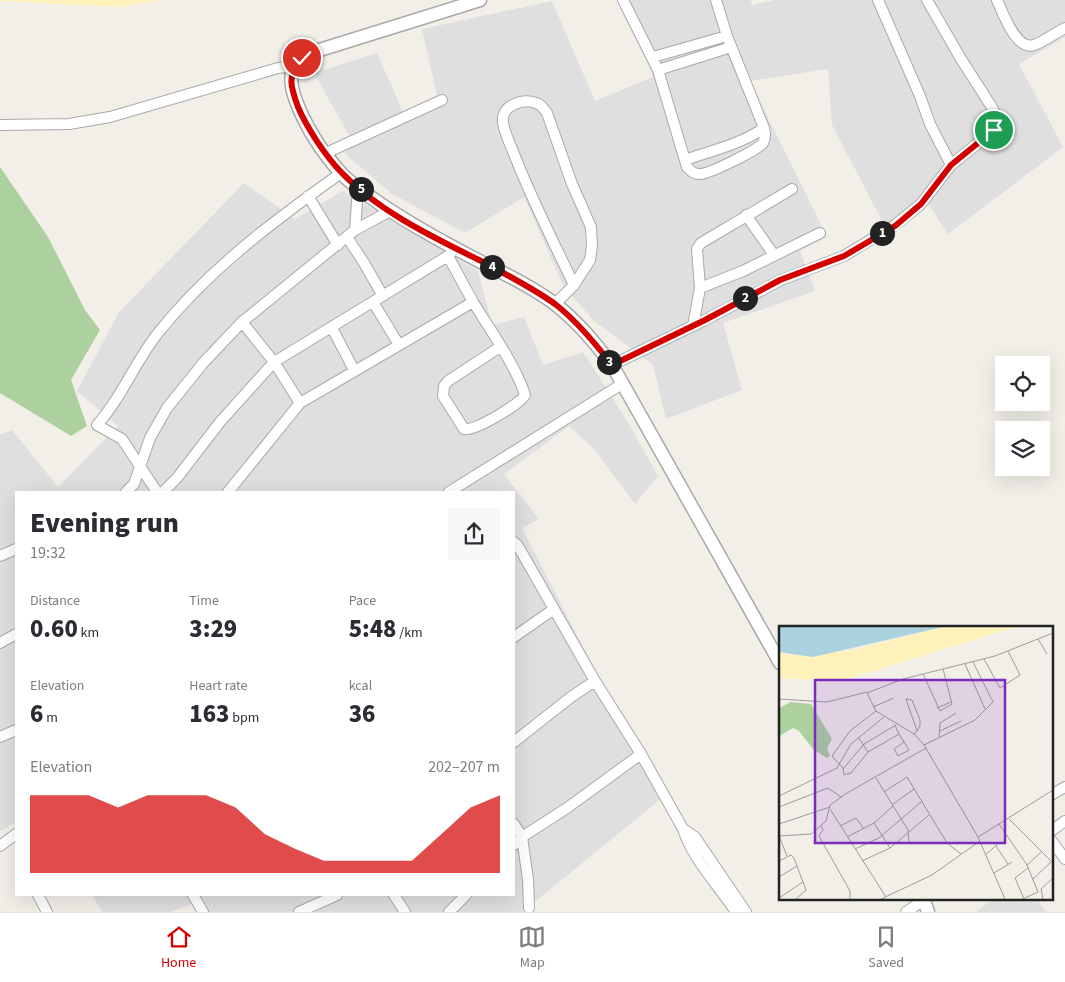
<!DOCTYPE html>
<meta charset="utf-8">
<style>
body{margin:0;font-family:"Source Sans 3",sans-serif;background:#f7f7f7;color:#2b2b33;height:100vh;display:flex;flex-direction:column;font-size:19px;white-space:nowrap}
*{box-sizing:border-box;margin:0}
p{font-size:16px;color:#7c7c81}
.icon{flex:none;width:28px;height:28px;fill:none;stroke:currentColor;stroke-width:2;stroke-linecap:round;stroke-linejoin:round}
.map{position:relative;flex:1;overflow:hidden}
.panel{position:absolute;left:15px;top:491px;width:500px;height:405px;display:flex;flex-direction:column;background:#fff;border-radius:0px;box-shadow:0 5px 20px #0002}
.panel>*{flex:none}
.buttons{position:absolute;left:995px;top:356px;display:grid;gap:10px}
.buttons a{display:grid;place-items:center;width:55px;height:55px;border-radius:0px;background:#fff;box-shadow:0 5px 20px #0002;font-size:25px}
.pin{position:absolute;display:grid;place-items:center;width:42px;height:42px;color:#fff;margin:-21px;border:2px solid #fff;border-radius:50%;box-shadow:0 1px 5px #0007}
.km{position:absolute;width:25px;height:25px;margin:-12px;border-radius:50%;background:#222;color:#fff;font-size:14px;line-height:25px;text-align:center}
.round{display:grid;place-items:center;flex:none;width:52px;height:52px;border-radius:0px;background:#f7f7f7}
.headline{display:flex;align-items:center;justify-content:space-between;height:85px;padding:0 15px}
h1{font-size:28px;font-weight:800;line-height:38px}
.figures{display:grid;grid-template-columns:repeat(3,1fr);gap:8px;height:85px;padding:5px 15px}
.figures div{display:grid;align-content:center}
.figures b{font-size:25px;font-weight:800}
.figures small{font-size:14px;font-weight:400}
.figures p{font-size:14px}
.chart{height:140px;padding:10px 15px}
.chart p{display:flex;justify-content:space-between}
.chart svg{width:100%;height:90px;margin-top:5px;fill:#d40000;opacity:.7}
.dock{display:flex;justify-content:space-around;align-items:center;height:70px;border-top:1px solid #e1e1e2;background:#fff;font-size:14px;color:#7c7c81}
.dock a{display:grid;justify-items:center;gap:2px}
.dock .selected{color:#d40000}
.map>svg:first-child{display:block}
.residential{fill:#e0dfdf}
.forest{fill:#add19e}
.sand{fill:#fff1ba}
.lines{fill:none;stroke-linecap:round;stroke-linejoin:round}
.minor-casing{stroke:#a9a9a9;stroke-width:12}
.tertiary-casing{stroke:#a9a9a9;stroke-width:15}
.minor{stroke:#fff;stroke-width:10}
.tertiary{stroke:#fff;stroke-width:12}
.route-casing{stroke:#fff;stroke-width:10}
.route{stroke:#d40000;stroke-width:6}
.inset-road{fill:none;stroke:#9f9d99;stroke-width:1}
.view{fill:#7b2cbf;fill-opacity:0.15;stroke:#7b2cbf;stroke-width:2.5}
.inset-edge{fill:none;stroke:#222;stroke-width:2.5}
</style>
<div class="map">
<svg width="1065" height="912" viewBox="0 0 1065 912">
<rect width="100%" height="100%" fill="#f2efe9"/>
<!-- residential -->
<path class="residential" d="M 624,0 L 751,0 L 752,5 L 774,0 L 1065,0 L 1065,37 L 1019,64 L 1063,147 L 948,234 L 929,205 L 888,232 L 832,125 L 828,69 L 750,81 L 827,237 L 800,251 L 815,291 L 723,323 L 742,390 L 666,419 L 653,365 L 594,321 L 563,285 L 524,197 L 465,233 L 392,194 L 345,154 L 351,139 L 314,73 L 377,53 L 403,112 L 437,96 L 422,29 L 552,1 L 595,101 L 653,77 Z
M 244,183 L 295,219 L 343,191 L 478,271 L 492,325 L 524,317 L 543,365 L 583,352 L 626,419 L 658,476 L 635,504 L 594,449 L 569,426 L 504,474 L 539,519 L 522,528 L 661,799 L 522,912 L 205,912 L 198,902 L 171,912 L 102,912 L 92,895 L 514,895 L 514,492 L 16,492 L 16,822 L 0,831 L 0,435 L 12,430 L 58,487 L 118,426 L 77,391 L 119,312 Z
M 994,898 L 1036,898 L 1046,912 L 976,912 Z"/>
<!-- forest -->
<path class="forest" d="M 0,167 L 48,237 L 85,310 L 100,330 L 71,380 L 87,426 L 71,436 L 0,393 Z"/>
<!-- sand -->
<path class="sand" d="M 0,0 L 161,0 L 120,7 L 0,1 Z"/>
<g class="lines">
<defs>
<path id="minor" d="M 623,0 L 658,70 L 687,167 C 691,171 693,174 700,174 C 709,174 758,150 763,143 C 766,138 765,133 764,128 L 727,36 L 716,0
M 878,0 L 920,96 L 930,124 L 951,165
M 997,0 C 1003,13 1016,51 1034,45 C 1045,41 1055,33 1065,28
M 653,57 L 727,36
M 658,70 L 731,47
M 0,125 L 69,124 L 110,117 L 278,68 L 294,66
M 326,153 L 442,100
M 685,160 C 711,151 741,144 764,128
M 308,196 L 338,245
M 746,215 L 774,255
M 355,230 L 358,188
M 347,237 L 364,263 L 383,296
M 700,288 L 743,271 L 820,233
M 373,302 L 399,345
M 473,302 C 489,328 516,366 525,395 C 520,404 474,432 464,429 L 443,396 L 444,386 L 448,381 L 500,347
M 555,304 L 574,285 L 590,260 L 592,246 L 591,227 L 572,184 L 547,113 C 544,109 541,104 536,103 C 522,98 500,106 503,123 C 505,135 512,148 516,159 C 533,202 554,243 574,285
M 242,322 L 274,362 L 300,403
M 693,326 L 700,288 L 697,249 L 701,243 L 792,189
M 332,328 L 354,370
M 612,365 L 705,320 L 781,280 L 844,256 L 895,225 L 921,204 L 951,165 L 994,130 L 997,124 L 993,109 L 961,59 L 927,0
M 126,492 L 134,484 L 150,438 L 167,408 L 204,362 L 242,322 L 355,230 L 390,211
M 157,492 L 122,439 L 97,425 C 122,397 135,362 158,333 C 209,269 275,220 341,173
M 163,492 L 177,478 L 220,422 L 274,362 L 402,284 L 448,256 L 455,248
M 228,492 L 300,403 L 473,302 L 448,256
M 449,492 L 622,384
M 514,542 L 518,546 L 595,681 L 641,754 L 683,829 C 693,860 718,885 736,912
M 0,556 L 16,549
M 514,637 L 554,609
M 0,643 L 16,634
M 0,737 L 16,730
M 514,742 L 571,697 L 595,681
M 1051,795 L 1065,787
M 514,824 L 522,837 L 528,880 L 529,908
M 683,829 L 695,837 L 746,912
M 1051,831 L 1065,821
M 1051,840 L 1065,859
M 514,845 L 522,837 L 567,808 L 641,754
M 0,846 L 16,834
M 38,895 L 47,912
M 193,895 L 203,912
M 394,895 L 405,912
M 299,912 L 337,895
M 449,912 L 466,895
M 906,912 L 924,900"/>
<path id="tertiary" d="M 480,0 L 313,52 C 290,64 287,77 296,101 C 306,127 322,152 340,172 C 348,181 359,189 369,196 C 405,222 444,243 483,263 C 508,275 534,288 555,304 C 578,322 595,343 612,365 L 780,663
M 923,898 L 928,912"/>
</defs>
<!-- minor casing -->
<use href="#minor" class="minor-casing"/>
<!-- tertiary casing -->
<use href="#tertiary" class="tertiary-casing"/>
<!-- minor -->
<use href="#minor" class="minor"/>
<!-- tertiary -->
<use href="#tertiary" class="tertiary"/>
</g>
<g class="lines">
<defs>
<path id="route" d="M 302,58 C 286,74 291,88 298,107 C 307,128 326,157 342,173 C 379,212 435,238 483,262 C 507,275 533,288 555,304 C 577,321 595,343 612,365 L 705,320 L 780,280 L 844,256 L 895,226 L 921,204 L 951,165 L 994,130"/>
</defs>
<!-- route casing -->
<use href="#route" class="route-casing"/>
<!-- route -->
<use href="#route" class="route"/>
</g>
<!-- overview -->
<g transform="translate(779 626)">
<rect width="274" height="274" fill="#f2efe9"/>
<path d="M 12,76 L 32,78 L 53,113 L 48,122 L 51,130 L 48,132 L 35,124 L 19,104 L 14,102 L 0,110 L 0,82 Z" fill="#add19e"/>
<path d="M 168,0 L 237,1 L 72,52 L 57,55 L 0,52 L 0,26 L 12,29 L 69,25 Z" fill="#fff1ba"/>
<path d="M 168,0 L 34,31 L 0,26 L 0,1 Z" fill="#aad3df"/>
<path class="inset-road" d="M 259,13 L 268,28M 205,33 L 221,62 L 241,49 L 229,25M 186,38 L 206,83M 144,48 L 161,85 L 173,78 L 164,43M 0,73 L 48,76 L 88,66M 94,81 L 115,72M 158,82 L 172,76M 97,85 L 71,105 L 53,130 L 64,142 L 65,149 L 72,147 L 89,126 L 120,108 L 116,99M 161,105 L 182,95M 120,108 L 123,113 L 127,119 L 130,124 L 119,130 L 115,123 L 125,116M 135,108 L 138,105 L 141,100 L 141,94 L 133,74 L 127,73 L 138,105M 79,111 L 89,126M 160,111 L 161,97 L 177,87M 145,119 L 196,94 L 214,76 L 194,36M 64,143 L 85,118 L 117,99M 97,152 L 129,204 L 130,216M 105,166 L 128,151 L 168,217 L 182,228M 0,170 L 58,142 L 72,118 L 105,91M 113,179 L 135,163M 0,181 L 49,162 L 62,171M 51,183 L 107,271M 230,193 L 274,237M 95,197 L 111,222 L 150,189M 0,198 L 51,181M 220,198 L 248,239 L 259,266 L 244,273M 42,200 L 44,204 L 40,210 L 71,265 L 71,273M 61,200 L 77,192 L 85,203M 0,210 L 32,208 L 47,195 L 51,179 L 68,167 L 147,122M 0,210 L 8,230M 68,211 L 95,197 L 114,180M 199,211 L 274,164M 217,220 L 229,238M 76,223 L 100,212 L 142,176M 206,229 L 220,217M 0,235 L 12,229 L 15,232 L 27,264 L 17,273M 83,235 L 111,222M 248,239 L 262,226M 215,247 L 233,236M 0,251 L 18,240M 254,253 L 272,236M 0,272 L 24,256M 102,273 L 153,249 L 201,215M 226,273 L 199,211 L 145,119 L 135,108 L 97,85 L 88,67 L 124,53 L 216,30 L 274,7M 245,273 L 236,252 L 249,242M 264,273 L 262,263 L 274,252"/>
<path class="view" d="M 36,54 L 226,54 L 226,217 L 36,217 Z"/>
<rect width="274" height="274" class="inset-edge"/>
</g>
</svg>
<div class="buttons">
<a><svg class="icon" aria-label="locate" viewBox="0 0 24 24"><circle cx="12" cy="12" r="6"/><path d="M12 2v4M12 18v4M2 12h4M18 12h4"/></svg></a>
<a><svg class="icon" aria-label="layers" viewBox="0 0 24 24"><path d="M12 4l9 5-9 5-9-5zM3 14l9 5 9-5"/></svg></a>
</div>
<div class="pin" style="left:994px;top:130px;background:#1e9e55"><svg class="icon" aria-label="arrive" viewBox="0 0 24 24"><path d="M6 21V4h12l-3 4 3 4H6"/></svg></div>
<div class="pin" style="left:302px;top:58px;background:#d93025"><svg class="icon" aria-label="check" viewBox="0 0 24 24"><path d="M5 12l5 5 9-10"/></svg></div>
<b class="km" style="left:882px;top:233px">1</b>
<b class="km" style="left:745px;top:298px">2</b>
<b class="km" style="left:609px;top:362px">3</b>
<b class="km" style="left:492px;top:267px">4</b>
<b class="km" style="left:361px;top:189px">5</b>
<section class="panel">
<div class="headline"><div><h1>Evening run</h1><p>19:32</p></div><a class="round"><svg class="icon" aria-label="share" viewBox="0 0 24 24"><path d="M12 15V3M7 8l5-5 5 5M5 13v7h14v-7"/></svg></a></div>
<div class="figures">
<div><p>Distance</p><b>0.60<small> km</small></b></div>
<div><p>Time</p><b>3:29</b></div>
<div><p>Pace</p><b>5:48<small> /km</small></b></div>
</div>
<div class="figures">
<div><p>Elevation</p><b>6<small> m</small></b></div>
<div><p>Heart rate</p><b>163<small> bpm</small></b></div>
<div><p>kcal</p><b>36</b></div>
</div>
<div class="chart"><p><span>Elevation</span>202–207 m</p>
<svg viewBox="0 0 160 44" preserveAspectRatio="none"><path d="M0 44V6L10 6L20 6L30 12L40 6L50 6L60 6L70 12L80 25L90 32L100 38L110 38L120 38L130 38L140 25L150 12L160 6V44z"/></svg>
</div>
</section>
</div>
<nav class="dock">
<a class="selected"><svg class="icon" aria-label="home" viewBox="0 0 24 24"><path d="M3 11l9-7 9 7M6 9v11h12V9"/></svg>Home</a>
<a><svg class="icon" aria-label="map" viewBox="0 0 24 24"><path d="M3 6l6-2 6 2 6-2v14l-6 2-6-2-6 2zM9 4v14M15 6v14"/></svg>Map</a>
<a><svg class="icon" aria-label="saved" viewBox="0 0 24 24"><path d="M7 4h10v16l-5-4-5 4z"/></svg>Saved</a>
</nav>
